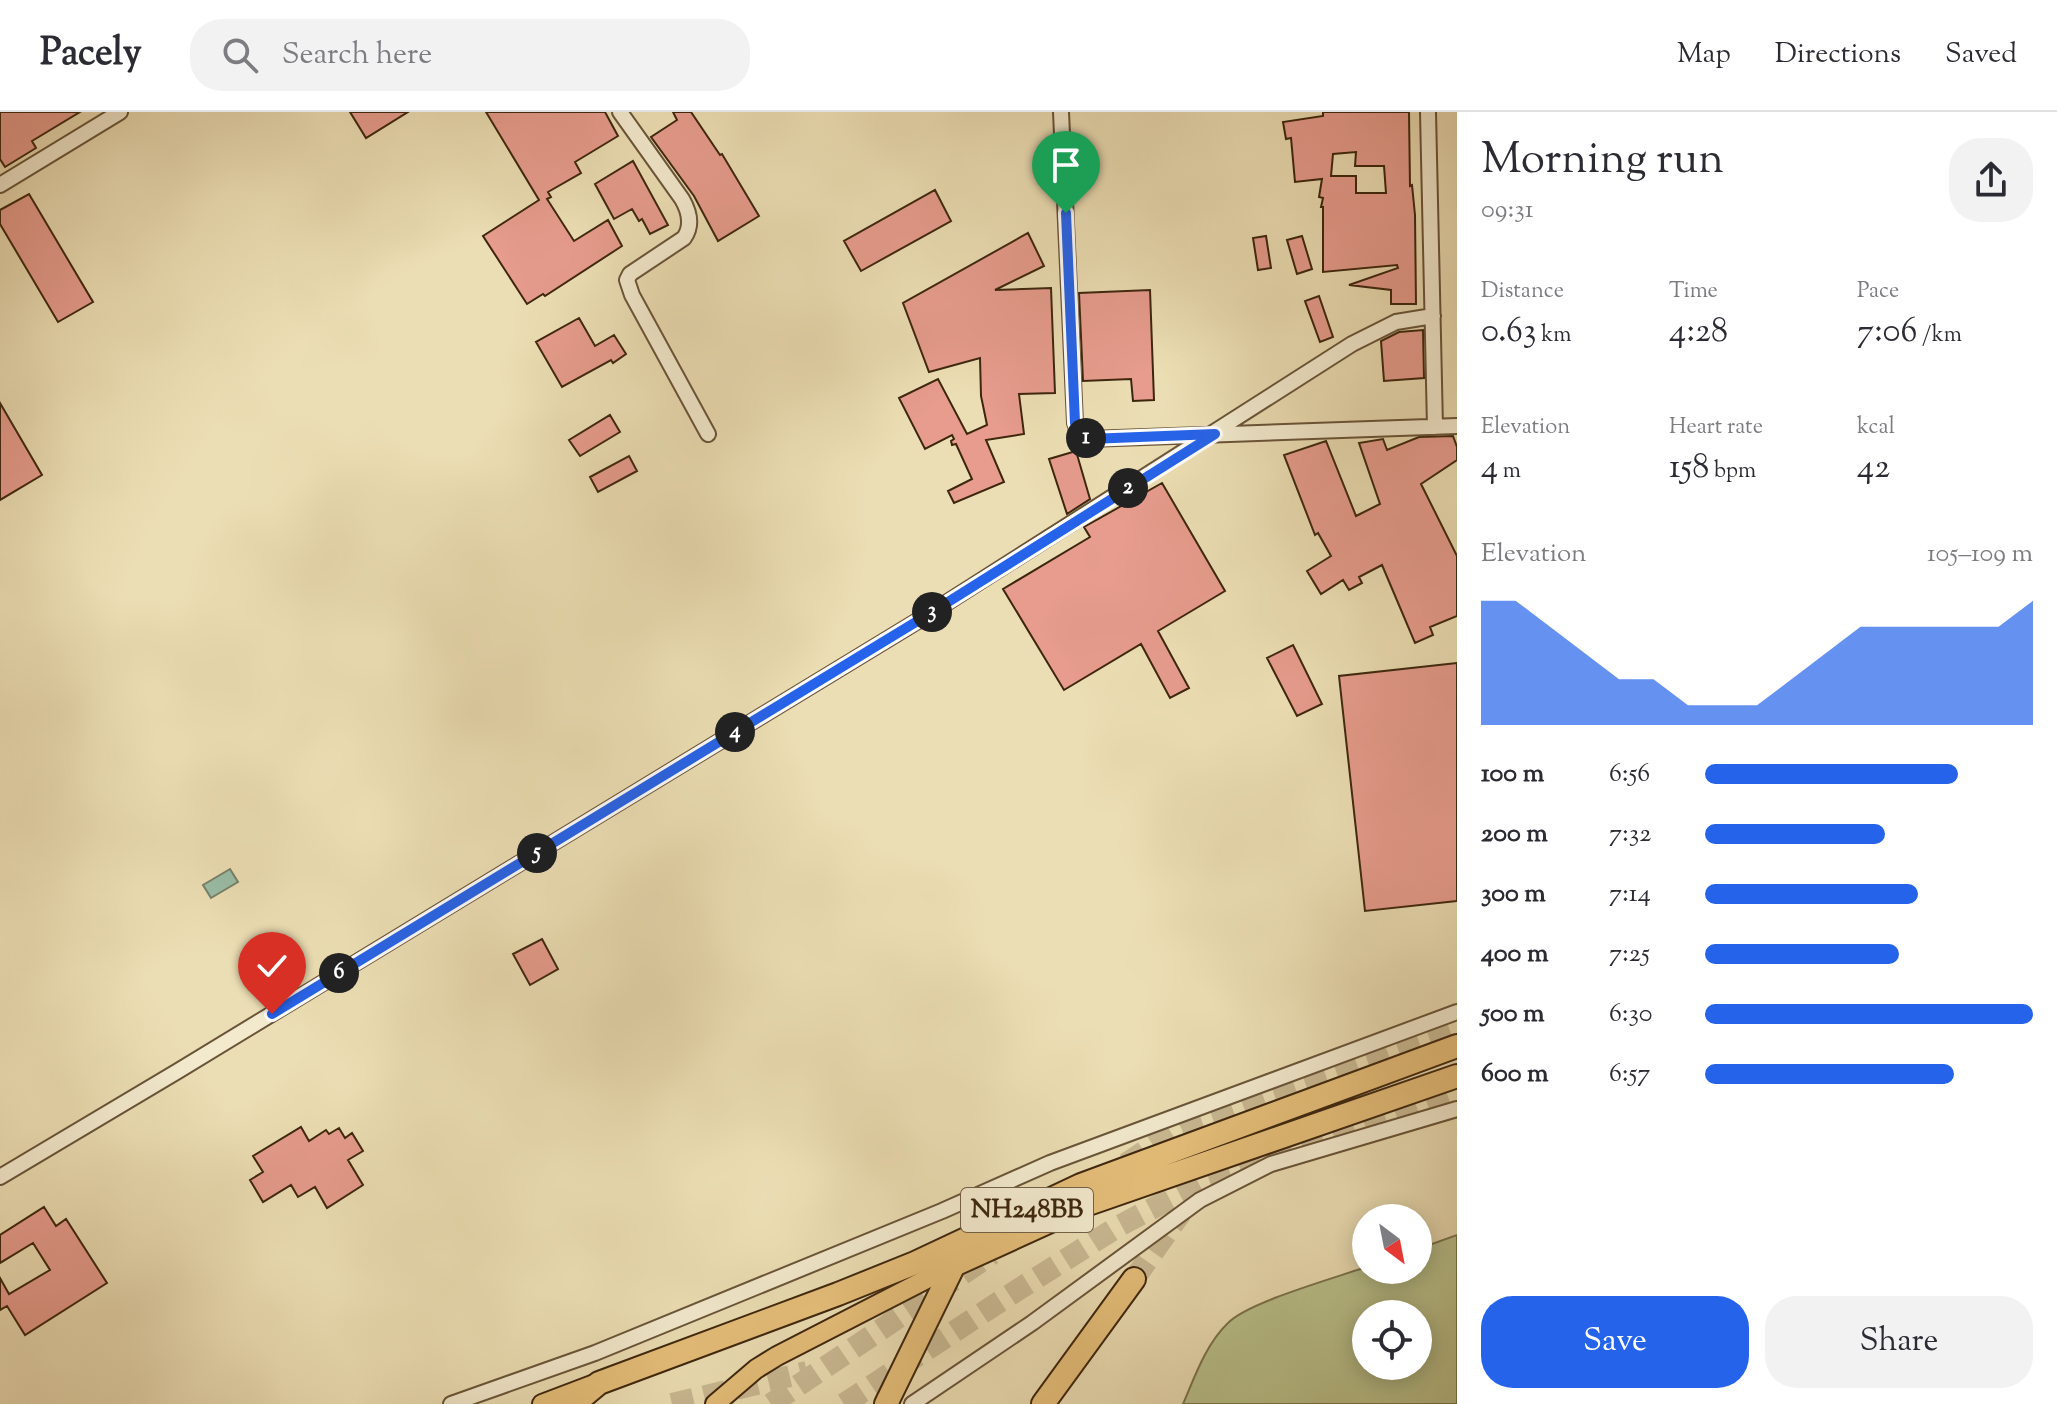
<!DOCTYPE html>
<meta charset="utf-8">
<style>
body{margin:0;font-family:"Sorts Mill Goudy",serif;background:#f2f2f3;color:#2b2b33;height:100vh;display:flex;flex-direction:column;font-size:30px;white-space:nowrap}
*{box-sizing:border-box;margin:0}
p{font-size:26px;color:#7c7c81}
.icon{flex:none;width:44px;height:44px;fill:none;stroke:currentColor;stroke-width:2;stroke-linecap:round;stroke-linejoin:round}
.map{position:relative;flex:1;overflow:hidden}
.side{display:flex;flex-direction:column;background:#fff;width:600px}
.side>*{flex:none}
.needle{width:52px;rotate:148deg}
.fabs{position:absolute;left:1352px;top:1092px;display:grid;gap:16px}
.fabs a{display:grid;place-items:center;width:80px;height:80px;border-radius:50%;background:#fff;box-shadow:0 4px 20px #0003;font-size:40px}
.pin{position:absolute;display:grid;place-items:center;width:68px;height:68px;color:#fff;margin:-82px -34px;border-radius:50% 50% 50% 0;rotate:-45deg;box-shadow:0 0 8px #0007}
.pin .icon{rotate:45deg}
.km{position:absolute;width:40px;height:40px;margin:-20px;border-radius:50%;background:#222;color:#fff;font-size:22px;line-height:40px;text-align:center}
.round{display:grid;place-items:center;flex:none;width:84px;height:84px;border-radius:32px;background:#f2f2f3}
.headline{display:flex;align-items:center;justify-content:space-between;height:136px;padding:0 24px}
h1{font-size:44px;font-weight:600;line-height:60px}
.stats{display:grid;grid-template-columns:repeat(3,1fr);gap:12px;height:136px;padding:8px 24px}
.stats div{display:grid;align-content:center}
.stats b{font-size:34px;font-weight:600}
.stats small{font-size:22px;font-weight:400}
.stats p{font-size:22px}
.chart{height:224px;padding:16px 24px}
.chart p{display:flex;justify-content:space-between}
.chart svg{width:100%;height:144px;margin-top:8px;fill:#2563eb;opacity:.7}
.button{display:flex;gap:16px;margin-top:auto;padding:16px 24px}
.button a{flex:1;height:92px;border-radius:32px;background:#2563eb;color:#fff;font-size:32px;font-weight:600;line-height:92px;text-align:center}
.button a+a{background:#f2f2f3;color:#2b2b33}
ul{padding:0 24px;list-style:none;font-size:26px}
li{display:grid;grid-template-columns:128px 96px 1fr;align-items:center;height:60px}
li i{height:20px;border-radius:10px;background:#2563eb}
header{display:flex;align-items:center;gap:48px;box-sizing:border-box;height:112px;padding:0 40px;background:#fff;border-bottom:2px solid #e1e1e2}
header strong{font-size:38px}
nav{display:flex;gap:44px;margin-inline-start:auto;font-size:28px}
.search{width:560px;height:72px;background:#f2f2f3;display:flex;align-items:center;gap:20px;box-sizing:border-box;padding:0 28px;border-radius:32px;color:#7c7c81;font-size:30px}
main{display:flex;flex:1;min-height:0}
.map>svg:first-child{display:block}
.green{fill:#b9c18c;stroke:#7b744d;stroke-width:2;fill-rule:evenodd}
.water{fill:#9abda8;stroke:#75816a;stroke-width:2}
.building{fill:#e79c8d;stroke:#3d260e;stroke-width:2;fill-rule:evenodd}
.lines{fill:none;stroke-linecap:round;stroke-linejoin:round}
.highway-tunnel{stroke:#c9b993;stroke-width:22;stroke-dasharray:22 11;stroke-linecap:butt}
.minor-casing{stroke:#695438;stroke-width:18}
.major-casing{stroke:#3d260e;stroke-width:22}
.highway-casing{stroke:#3d260e;stroke-width:26}
.minor{stroke:#f3eace;stroke-width:14}
.major{stroke:#e6bf7a;stroke-width:18}
.highway{stroke:#e6bf7a;stroke-width:22}
.route-casing{stroke:#fff;stroke-width:16}
.route{stroke:#2563eb;stroke-width:10}
.labels{text-anchor:middle;dominant-baseline:central;stroke-width:6;stroke-linejoin:round;paint-order:stroke}
.shield{fill:#f3eace;stroke:#746148;stroke-width:2}
.shield-label{font-size:26px;font-weight:bold;fill:#3d260e}
</style>
<header>
<strong>Pacely</strong>
<div class="search"><svg class="icon" aria-label="search" viewBox="0 0 24 24"><circle cx="10" cy="10" r="6"/><path d="M15 15l6 6"/></svg>Search here</div>
<nav><a>Map</a><a>Directions</a><a>Saved</a></nav>
</header>
<main>
<div class="map">
<svg width="1457" height="1292" viewBox="0 0 1457 1292">
<rect width="100%" height="100%" fill="#ecdeb4"/>
<filter id="stains"><feTurbulence type="fractalNoise" baseFrequency=".0025" numOctaves="4"/><feColorMatrix values="0 0 0 0 .2 0 0 0 0 .09 0 0 0 0 .02 0 0 0 .5 -.17"/></filter>
<radialGradient id="worn" r=".72"><stop offset=".6" stop-color="#630" stop-opacity="0"/><stop offset="1" stop-color="#630" stop-opacity=".3"/></radialGradient>
<!-- green -->
<path class="green" d="M 1457,1123 L 1457,1292 L 1183,1292 C 1195,1264 1206,1232 1228,1211 C 1248,1190 1335,1166 1366,1155 L 1366,1158 L 1418,1158 L 1418,1137 ZM 1366,1202 L 1418,1202 L 1418,1254 L 1366,1254 Z"/>
<!-- water -->
<path class="water" d="M 230,757 L 238,770 L 211,786 L 203,773 Z"/>
<!-- building -->
<path class="building" d="M 0,0 L 80,0 L 32,29 L 36,36 L 5,55 L 0,47 Z
M 350,0 L 408,0 L 366,26 Z
M 486,0 L 605,0 L 618,24 L 575,50 L 581,61 L 548,80 L 551,85 L 547,87 L 574,129 L 608,108 L 622,134 L 545,184 L 543,182 L 527,192 L 483,124 L 539,88 Z
M 673,0 L 691,0 L 720,43 L 722,42 L 759,104 L 718,129 L 694,84 L 651,25 L 677,8 Z
M 1323,0 L 1409,0 L 1410,74 L 1412,73 L 1415,103 L 1416,192 L 1391,192 L 1391,178 L 1349,173 L 1398,156 L 1397,153 L 1323,160 L 1323,95 L 1321,95 L 1323,86 L 1319,85 L 1322,67 L 1295,70 L 1291,26 L 1286,27 L 1283,10 L 1323,4 ZM 1356,40 L 1355,54 L 1384,54 L 1386,81 L 1356,81 L 1356,64 L 1331,64 L 1333,42 Z
M 633,49 L 668,113 L 650,122 L 642,107 L 639,109 L 632,97 L 614,107 L 595,72 Z
M 935,78 L 951,109 L 861,159 L 844,129 Z
M 29,82 L 93,190 L 58,210 L 0,112 L 0,98 Z
M 1028,121 L 1044,154 L 995,178 L 1051,176 L 1055,281 L 1019,282 L 1024,322 L 986,328 L 1004,370 L 954,391 L 948,379 L 972,367 L 956,332 L 952,333 L 951,329 L 954,327 L 952,323 L 925,337 L 899,286 L 938,267 L 967,322 L 987,313 L 981,284 L 980,246 L 929,260 L 903,191 Z
M 1266,124 L 1271,156 L 1258,158 L 1253,126 Z
M 1302,124 L 1312,157 L 1297,162 L 1287,128 Z
M 1150,178 L 1154,288 L 1133,289 L 1131,267 L 1083,269 L 1079,181 Z
M 1319,184 L 1333,225 L 1320,230 L 1305,189 Z
M 579,206 L 595,234 L 614,223 L 626,242 L 613,251 L 611,248 L 562,275 L 536,230 Z
M 1423,218 L 1424,266 L 1384,269 L 1381,229 L 1399,220 Z
M 0,291 L 42,363 L 0,388 Z
M 610,303 L 620,320 L 580,344 L 569,328 Z
M 1453,324 L 1457,335 L 1457,348 L 1421,372 L 1457,444 L 1457,504 L 1430,515 L 1433,523 L 1415,531 L 1382,453 L 1359,465 L 1362,471 L 1349,478 L 1343,468 L 1321,482 L 1307,459 L 1331,444 L 1318,421 L 1315,423 L 1284,343 L 1326,329 L 1356,404 L 1380,392 L 1359,331 L 1383,327 L 1387,338 L 1419,325 Z
M 1076,339 L 1090,387 L 1067,402 L 1049,347 Z
M 629,344 L 637,359 L 598,380 L 590,365 Z
M 1162,371 L 1225,479 L 1158,519 L 1189,576 L 1170,586 L 1141,532 L 1064,578 L 1003,477 L 1090,425 L 1084,415 Z
M 1293,533 L 1322,592 L 1297,604 L 1267,546 Z
M 1457,551 L 1457,789 L 1365,799 L 1339,564 Z
M 542,827 L 558,857 L 530,873 L 513,842 Z
M 301,1015 L 309,1029 L 326,1018 L 329,1022 L 339,1016 L 345,1026 L 352,1021 L 363,1039 L 348,1048 L 363,1073 L 327,1096 L 315,1075 L 298,1085 L 291,1073 L 263,1090 L 250,1068 L 263,1060 L 253,1044 Z
M 44,1095 L 56,1114 L 66,1107 L 107,1171 L 25,1223 L 7,1194 L 0,1198 L 0,1166 L 9,1182 L 50,1158 L 33,1131 L 0,1151 L 0,1123 Z"/>
<g class="lines">
<!-- highway-tunnel -->
<path class="highway-tunnel" d="M 1126,1052 L 1181,1015 L 1457,918
M 1134,1167 L 1181,1101
M 672,1292 L 807,1260
M 771,1292 L 992,1142
M 844,1292 L 1019,1177 L 1119,1114 L 1206,1068 L 1457,980"/>
<defs>
<path id="minor" d="M 620,0 L 682,87 C 689,99 693,113 684,126 L 630,162 L 627,168 L 632,183 L 708,322
M 1061,0 L 1075,311 L 1079,323 L 1089,327 L 1457,314
M 1428,0 L 1435,315
M 0,73 L 120,0
M 0,1065 L 178,959 L 929,502 L 1352,232 L 1396,210 L 1433,204
M 451,1292 L 595,1241 L 942,1099 L 1050,1051 L 1457,900
M 912,1292 L 1032,1211 L 1200,1088 L 1271,1052 L 1457,997"/>
<path id="major" d="M 542,1292 L 592,1273
M 715,1292 L 756,1257 L 777,1244 L 954,1153"/>
<path id="highway" d="M 574,1292 L 599,1271 L 838,1182 L 915,1151 L 1081,1073 L 1457,934
M 886,1292 L 954,1153 L 1088,1092 L 1457,964
M 1043,1292 L 1134,1167"/>
</defs>
<!-- minor casing -->
<use href="#minor" class="minor-casing"/>
<!-- major casing -->
<use href="#major" class="major-casing"/>
<!-- highway casing -->
<use href="#highway" class="highway-casing"/>
<!-- minor -->
<use href="#minor" class="minor"/>
<!-- major -->
<use href="#major" class="major"/>
<!-- highway -->
<use href="#highway" class="highway"/>
</g>
<g class="lines">
<defs>
<path id="route" d="M 272,902 L 929,502 L 1215,322 L 1089,327 L 1079,323 L 1075,311 L 1066,101"/>
</defs>
<!-- route casing -->
<use href="#route" class="route-casing"/>
<!-- route -->
<use href="#route" class="route"/>
</g>
<g class="labels">
<!-- shield labels -->
<rect class="shield" x="961" y="1076" width="132" height="44" rx="6"/>
<g class="shield-label">
<text x="1027" y="1098">NH248BB</text>
</g>
</g>
<rect width="100%" height="100%" filter="url(#stains)"/>
<rect width="100%" height="100%" fill="url(#worn)"/>
</svg>
<div class="fabs">
<a><svg class="needle" viewBox="-14 -14 28 28"><path d="M0-13l5 13h-10z" fill="#e53935"/><path d="M0 13l5-13h-10z" fill="#7c7c81"/></svg></a>
<a><svg class="icon" aria-label="locate" viewBox="0 0 24 24"><circle cx="12" cy="12" r="6"/><path d="M12 2v4M12 18v4M2 12h4M18 12h4"/></svg></a>
</div>
<div class="pin" style="left:1066px;top:101px;background:#1e9e55"><svg class="icon" aria-label="arrive" viewBox="0 0 24 24"><path d="M6 21V4h12l-3 4 3 4H6"/></svg></div>
<div class="pin" style="left:272px;top:902px;background:#d93025"><svg class="icon" aria-label="check" viewBox="0 0 24 24"><path d="M5 12l5 5 9-10"/></svg></div>
<b class="km" style="left:1086px;top:326px">1</b>
<b class="km" style="left:1128px;top:376px">2</b>
<b class="km" style="left:932px;top:500px">3</b>
<b class="km" style="left:735px;top:620px">4</b>
<b class="km" style="left:537px;top:741px">5</b>
<b class="km" style="left:339px;top:861px">6</b>
</div>
<section class="side">
<div class="headline"><div><h1>Morning run</h1><p>09:31</p></div><a class="round"><svg class="icon" aria-label="share" viewBox="0 0 24 24"><path d="M12 15V3M7 8l5-5 5 5M5 13v7h14v-7"/></svg></a></div>
<div class="stats">
<div><p>Distance</p><b>0.63<small> km</small></b></div>
<div><p>Time</p><b>4:28</b></div>
<div><p>Pace</p><b>7:06<small> /km</small></b></div>
</div>
<div class="stats">
<div><p>Elevation</p><b>4<small> m</small></b></div>
<div><p>Heart rate</p><b>158<small> bpm</small></b></div>
<div><p>kcal</p><b>42</b></div>
</div>
<div class="chart"><p><span>Elevation</span>105–109 m</p>
<svg viewBox="0 0 160 44" preserveAspectRatio="none"><path d="M0 44V6L10 6L20 14L30 22L40 30L50 30L60 38L70 38L80 38L90 30L100 22L110 14L120 14L130 14L140 14L150 14L160 6V44z"/></svg>
</div>
<ul>
<li><b>100 m</b>6:56<i style="width:77%"></i></li>
<li><b>200 m</b>7:32<i style="width:55%"></i></li>
<li><b>300 m</b>7:14<i style="width:65%"></i></li>
<li><b>400 m</b>7:25<i style="width:59%"></i></li>
<li><b>500 m</b>6:30<i style="width:100%"></i></li>
<li><b>600 m</b>6:57<i style="width:76%"></i></li>
</ul>
<div class="button"><a>Save</a><a>Share</a></div>
</section>
</main>
